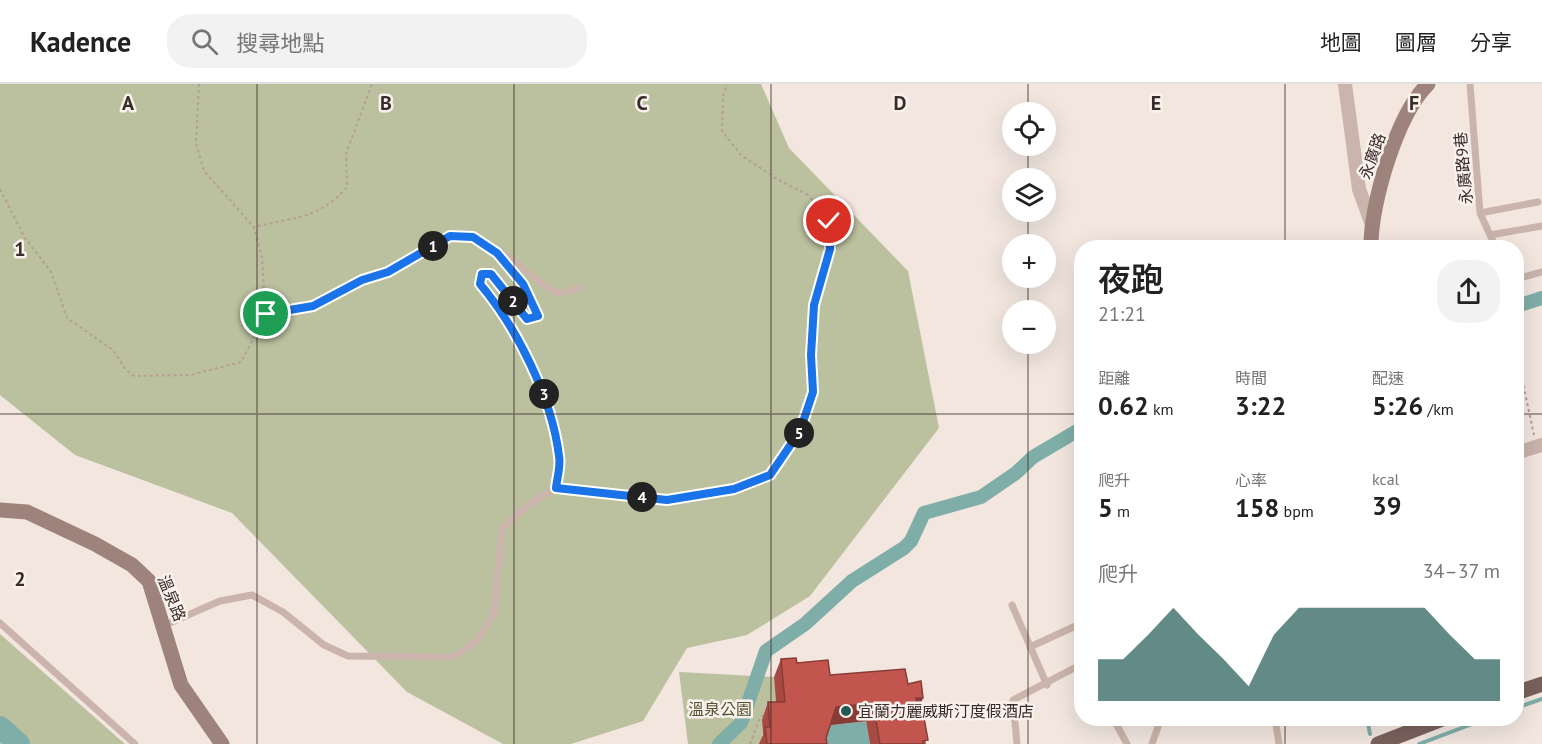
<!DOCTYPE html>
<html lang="zh-TW">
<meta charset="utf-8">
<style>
body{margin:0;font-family:"PT Sans","Noto Sans TC",sans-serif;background:#f2f2f2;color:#222;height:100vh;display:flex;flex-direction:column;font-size:22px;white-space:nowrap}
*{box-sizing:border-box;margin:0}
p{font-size:20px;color:#767676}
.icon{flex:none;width:33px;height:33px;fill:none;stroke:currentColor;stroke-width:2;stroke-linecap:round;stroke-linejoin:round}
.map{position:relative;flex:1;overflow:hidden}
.drawer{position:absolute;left:1074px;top:156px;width:450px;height:486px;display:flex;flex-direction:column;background:#fff;border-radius:24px;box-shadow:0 6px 24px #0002}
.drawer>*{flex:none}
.buttons{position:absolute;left:1002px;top:18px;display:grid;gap:12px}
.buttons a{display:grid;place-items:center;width:54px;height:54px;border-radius:50%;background:#fff;box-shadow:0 6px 24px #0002;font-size:30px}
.pin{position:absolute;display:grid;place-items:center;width:51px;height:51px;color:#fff;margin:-26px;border:3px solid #fff;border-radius:50%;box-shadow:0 2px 6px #0007}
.km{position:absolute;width:30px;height:30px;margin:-15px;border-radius:50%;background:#222;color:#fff;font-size:16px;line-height:30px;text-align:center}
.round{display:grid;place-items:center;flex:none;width:63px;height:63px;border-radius:24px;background:#f2f2f2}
.headline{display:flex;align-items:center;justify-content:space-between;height:102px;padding:0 24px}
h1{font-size:33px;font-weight:600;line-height:45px}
.stats{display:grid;grid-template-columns:repeat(3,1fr);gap:9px;height:102px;padding:6px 24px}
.stats div{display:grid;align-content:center}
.stats b{font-size:26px;font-weight:600}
.stats small{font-size:16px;font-weight:400}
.stats p{font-size:16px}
.chart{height:168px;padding:12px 24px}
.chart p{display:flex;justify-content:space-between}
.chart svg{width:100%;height:108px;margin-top:6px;fill:#215953;opacity:.7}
header{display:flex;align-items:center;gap:36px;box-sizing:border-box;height:84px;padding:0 30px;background:#fff;border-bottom:2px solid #e0e0e0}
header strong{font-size:28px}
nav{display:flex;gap:33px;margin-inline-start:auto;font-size:21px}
.search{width:420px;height:54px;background:#f2f2f2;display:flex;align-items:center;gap:15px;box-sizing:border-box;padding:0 21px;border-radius:24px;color:#767676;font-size:22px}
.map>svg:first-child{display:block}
.green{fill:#bbc19f}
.water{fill:#7faea8}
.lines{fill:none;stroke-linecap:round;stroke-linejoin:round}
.stream{stroke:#7faea8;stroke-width:4}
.canal{stroke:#7faea8;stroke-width:14}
.river{stroke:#7faea8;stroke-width:22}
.path{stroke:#b69e95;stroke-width:2;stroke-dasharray:3 3;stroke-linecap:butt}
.lane{stroke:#cab4ab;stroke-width:7}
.street{stroke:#cab4ab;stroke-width:14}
.secondary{stroke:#9e837c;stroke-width:15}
.primary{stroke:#7a615c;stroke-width:15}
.wall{fill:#a74a43}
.shaded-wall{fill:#883c37}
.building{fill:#c2564e;stroke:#883c37;stroke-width:1.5}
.route-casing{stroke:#fff;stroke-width:12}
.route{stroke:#1a73e8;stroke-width:8}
.grid{fill:none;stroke:#382c2a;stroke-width:1.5;stroke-opacity:0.55}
.poi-dot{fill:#215953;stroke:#faf1ec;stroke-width:2}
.labels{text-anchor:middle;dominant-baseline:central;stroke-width:5;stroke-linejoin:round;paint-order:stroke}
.street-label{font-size:16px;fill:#382c2a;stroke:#faf1ec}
.park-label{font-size:16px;fill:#4e562f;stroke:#faf1ec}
.poi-label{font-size:16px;fill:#382c2a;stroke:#faf1ec;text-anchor:start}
.grid-label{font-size:20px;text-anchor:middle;font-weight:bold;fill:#382c2a;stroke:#faf1ec;stroke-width:5;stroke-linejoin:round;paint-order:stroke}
</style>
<header>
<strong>Kadence</strong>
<div class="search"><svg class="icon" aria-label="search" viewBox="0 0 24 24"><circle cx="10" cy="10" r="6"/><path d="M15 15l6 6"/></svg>搜尋地點</div>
<nav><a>地圖</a><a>圖層</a><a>分享</a></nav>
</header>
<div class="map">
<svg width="1542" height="660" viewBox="0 0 1542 660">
<rect width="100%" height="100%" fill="#f2e6df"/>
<!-- green -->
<path class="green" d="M 0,0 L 761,0 L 789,64 L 908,187 L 939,344 L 810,512 L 747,551 L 687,564 L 643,637 L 571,660 L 503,660 L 407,608 L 232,429 L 75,371 L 0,311 Z
M 0,550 L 125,660 L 0,660 Z
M 679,588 L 774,593 L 778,636 L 762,637 L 763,660 L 688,660 Z"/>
<!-- water -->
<path class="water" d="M 866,637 L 870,660 L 824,660 L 830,641 Z"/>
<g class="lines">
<!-- stream -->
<path class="stream" d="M 1516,624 L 1542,615
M 1367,634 L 1370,650
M 1419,660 L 1488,634"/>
<!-- canal -->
<path class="canal" d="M 1520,221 L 1542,214
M 719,660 L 741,639 L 766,567 L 805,540 L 852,497 L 904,464 L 911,457 L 924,429 L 981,413 L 1016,389 L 1033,373 L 1082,344"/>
<!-- river -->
<path class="river" d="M 0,643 L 19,660"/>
<!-- path -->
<path class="path" d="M 199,0 L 196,59 L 204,87 L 254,143
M 0,105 L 25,154 L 51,188 L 67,234 L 113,266 L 126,286 L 134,292 L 191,291 L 241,278 L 262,239
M 265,222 L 262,174 L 254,143 C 293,133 318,136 347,103 L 346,70 L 372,0
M 1516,236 L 1521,290 L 1534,351
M 565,405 L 667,416 L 734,405 L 770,391 L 800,347 L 813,308 L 811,271 L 814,221 L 830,165 L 829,137 L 808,111 L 777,95 L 741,71 L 722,47 L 723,12 L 727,0
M 750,660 L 760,634 L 766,629"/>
<!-- lane -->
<path class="lane" d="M 1470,0 L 1480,129 L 1496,164
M 1480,129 L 1538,118
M 1490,151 L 1542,142
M 497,167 C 516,175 546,208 561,209 C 566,209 574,205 579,204
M 1516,195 L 1542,188
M 1516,211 L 1518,214
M 1012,521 L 1047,601
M 0,539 L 135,660
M 165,541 L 220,517 L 252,511 L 283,528 L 324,561 L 348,572 L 454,573 L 477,556 L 494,529 L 502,445 L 529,420 L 556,404 C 557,394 561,382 559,372 C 552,314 517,244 480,200 L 482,190 L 491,190 L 527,235 L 538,232 L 523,200 L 497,169 L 473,153 L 450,152 L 388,188 L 362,196 L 313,222 L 265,230
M 1030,563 L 1082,539
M 1113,634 L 1127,660
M 1275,634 L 1279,660
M 1017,660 L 1013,616 L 1082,580
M 1152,660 L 1158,643"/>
<!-- street -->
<path class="street" d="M 1345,0 L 1359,105 L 1372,141
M 1516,369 L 1542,361"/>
<!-- secondary -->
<path class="secondary" d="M 1371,164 C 1370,121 1397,30 1428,0
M 0,426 L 27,428 L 95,460 L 132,481 L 149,497 L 181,601 L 222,660"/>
<!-- primary -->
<path class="primary" d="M 1516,609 L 1542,600
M 1378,660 L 1445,634"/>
</g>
<!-- wall -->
<path class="wall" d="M 781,575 L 797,579 L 830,591 L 908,600 L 918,628 L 926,660 L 870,660 L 866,637 L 830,641 L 826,654 L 827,660 L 759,660 L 763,651 L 762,636 L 768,618 L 776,618 L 774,593 Z"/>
<!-- shaded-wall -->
<path class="shaded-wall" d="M 916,614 L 923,614 L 916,633 Z
M 873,619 L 866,637 L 830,641 L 836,623 Z"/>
<!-- building -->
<path class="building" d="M 796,574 L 797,579 L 828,576 L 830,591 L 905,585 L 908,600 L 921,597 L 923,614 L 916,614 L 919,635 L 924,634 L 928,656 L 923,657 L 923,660 L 880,660 L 873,619 L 836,623 L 826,654 L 827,660 L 767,660 L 765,643 L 770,643 L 768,618 L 785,618 L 781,575 Z"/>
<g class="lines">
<defs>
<path id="route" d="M 266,230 L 313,222 L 362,196 L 388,188 L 450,152 L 473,153 L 497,169 L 523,200 L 538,232 L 527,235 L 491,190 L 482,190 L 480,200 C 517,244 552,314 559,372 C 561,382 557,394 556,404 L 667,416 L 734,405 L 770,391 L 800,347 L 813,308 L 811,271 L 814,221 L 830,165 L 829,137"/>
</defs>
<!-- route casing -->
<use href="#route" class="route-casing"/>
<!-- route -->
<use href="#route" class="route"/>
</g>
<!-- grid -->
<path class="grid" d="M 257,0 L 257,660M 514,0 L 514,660M 771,0 L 771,660M 1028,0 L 1028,28M 1285,0 L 1285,164M 1028,62 L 1028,94M 1028,128 L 1028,160M 1028,194 L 1028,226M 1028,260 L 1028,660M 0,330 L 1082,330M 1516,330 L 1542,330M 1285,634 L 1285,660"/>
<!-- markers -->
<circle class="poi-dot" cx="846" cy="627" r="6"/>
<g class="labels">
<!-- street labels -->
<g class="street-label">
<text transform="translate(1372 72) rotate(-70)">永廣路</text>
<text transform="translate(1463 84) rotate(-95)">永廣路9巷</text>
<text transform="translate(172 514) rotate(68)">溫泉路</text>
</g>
<!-- park labels -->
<g class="park-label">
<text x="720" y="625">溫泉公園</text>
</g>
<!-- poi labels -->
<g class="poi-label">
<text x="858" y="627">宜蘭力麗威斯汀度假酒店</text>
</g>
</g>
<g class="grid-label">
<text x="128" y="26">A</text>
<text x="386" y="26">B</text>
<text x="642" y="26">C</text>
<text x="900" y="26">D</text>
<text x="1156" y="26">E</text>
<text x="1414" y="26">F</text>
<text x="20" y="172">1</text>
<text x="20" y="502">2</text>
</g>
</svg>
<div class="buttons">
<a><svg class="icon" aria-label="locate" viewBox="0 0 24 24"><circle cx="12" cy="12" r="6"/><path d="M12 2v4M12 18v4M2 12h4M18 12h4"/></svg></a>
<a><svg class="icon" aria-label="layers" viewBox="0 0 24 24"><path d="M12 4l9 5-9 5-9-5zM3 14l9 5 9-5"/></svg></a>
<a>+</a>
<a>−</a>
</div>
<div class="pin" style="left:266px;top:230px;background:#1e9e55"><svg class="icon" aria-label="arrive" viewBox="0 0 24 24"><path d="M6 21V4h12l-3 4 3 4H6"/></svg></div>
<div class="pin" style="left:829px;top:137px;background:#d93025"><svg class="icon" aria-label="check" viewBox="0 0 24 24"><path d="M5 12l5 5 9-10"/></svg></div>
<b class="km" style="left:433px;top:162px">1</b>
<b class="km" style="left:513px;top:217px">2</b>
<b class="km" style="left:544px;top:310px">3</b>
<b class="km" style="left:642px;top:413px">4</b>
<b class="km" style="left:799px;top:349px">5</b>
<section class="drawer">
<div class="headline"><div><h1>夜跑</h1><p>21:21</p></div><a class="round"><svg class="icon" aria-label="share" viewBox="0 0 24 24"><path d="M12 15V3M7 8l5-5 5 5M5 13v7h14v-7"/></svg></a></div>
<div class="stats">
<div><p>距離</p><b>0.62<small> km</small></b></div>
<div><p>時間</p><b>3:22</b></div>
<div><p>配速</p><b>5:26<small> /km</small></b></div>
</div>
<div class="stats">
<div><p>爬升</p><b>5<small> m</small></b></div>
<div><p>心率</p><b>158<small> bpm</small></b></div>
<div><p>kcal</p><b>39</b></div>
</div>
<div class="chart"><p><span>爬升</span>34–37 m</p>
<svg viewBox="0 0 160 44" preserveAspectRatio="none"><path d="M0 44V27L10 27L20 17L30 6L40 17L50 27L60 38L70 17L80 6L90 6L100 6L110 6L120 6L130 6L140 17L150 27L160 27V44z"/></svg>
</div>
</section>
</div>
